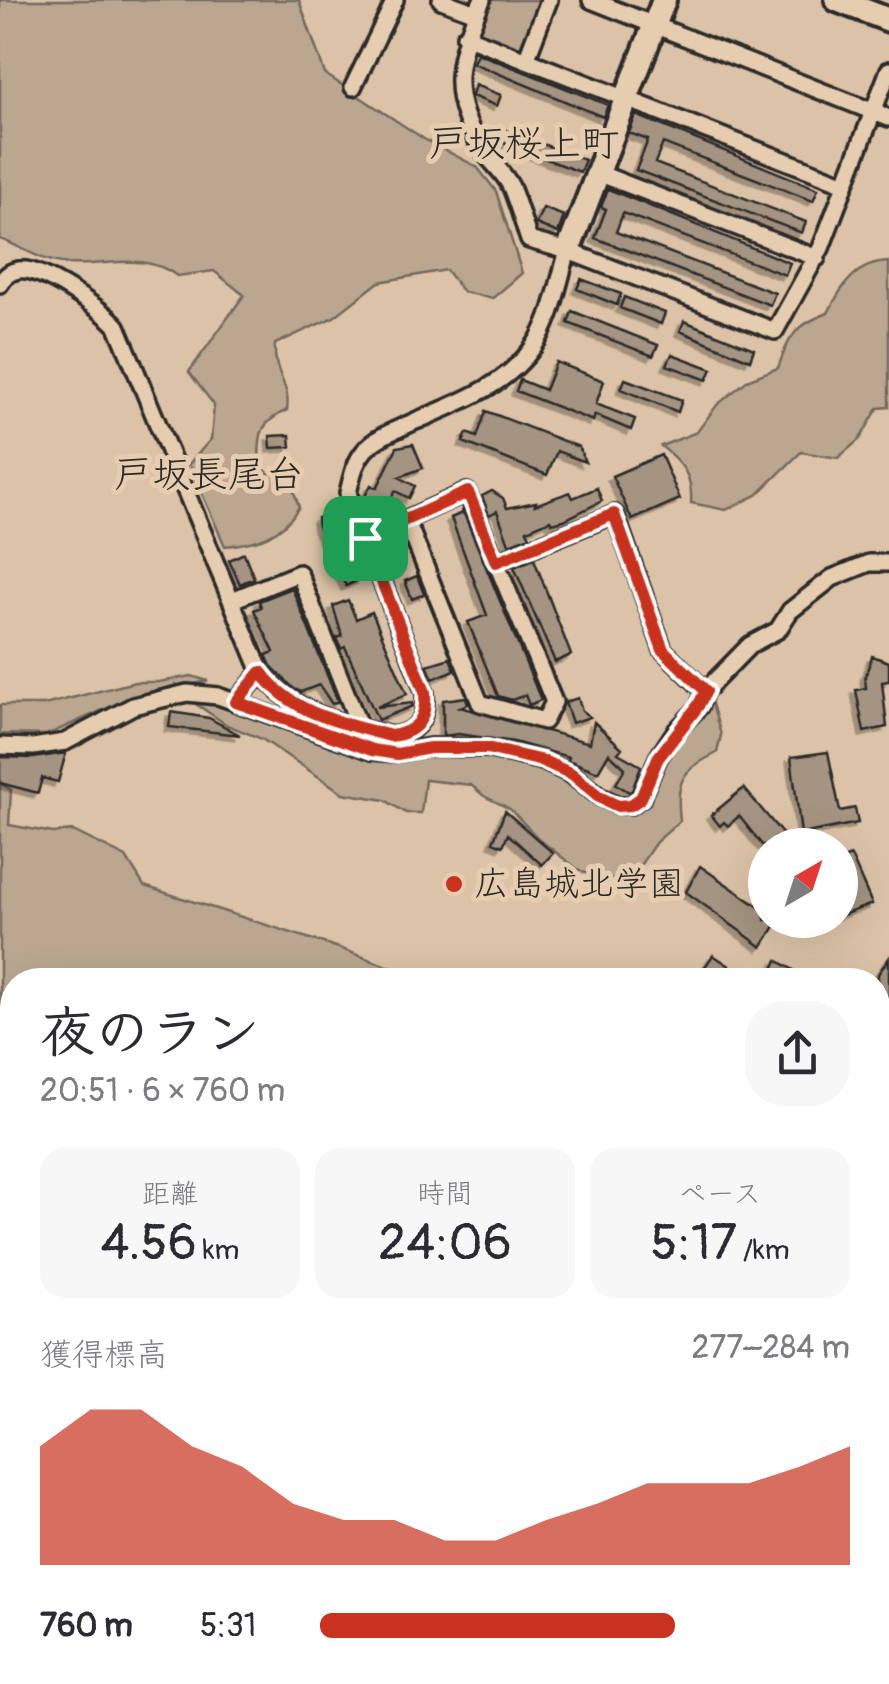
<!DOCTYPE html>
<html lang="ja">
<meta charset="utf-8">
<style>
body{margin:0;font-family:Pangolin,"Klee One",sans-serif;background:#f7f7f7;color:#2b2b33;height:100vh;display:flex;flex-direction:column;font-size:38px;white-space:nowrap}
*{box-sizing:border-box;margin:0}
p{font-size:32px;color:#7c7c81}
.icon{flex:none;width:55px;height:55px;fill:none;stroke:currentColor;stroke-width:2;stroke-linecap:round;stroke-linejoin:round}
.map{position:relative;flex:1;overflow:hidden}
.side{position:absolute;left:0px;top:968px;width:890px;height:718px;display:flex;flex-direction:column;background:#fff;border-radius:40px 40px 0 0;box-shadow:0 10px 40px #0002}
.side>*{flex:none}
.needle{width:65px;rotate:39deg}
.tools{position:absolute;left:748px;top:828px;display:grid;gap:20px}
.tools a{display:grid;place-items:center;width:110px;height:110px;border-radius:50%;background:#fff;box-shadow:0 10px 40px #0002;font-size:50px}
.pin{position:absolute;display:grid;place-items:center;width:85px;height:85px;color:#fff;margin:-42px;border-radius:20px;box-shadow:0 5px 15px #0006}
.round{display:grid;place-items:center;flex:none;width:105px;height:105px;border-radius:40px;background:#f7f7f7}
.headline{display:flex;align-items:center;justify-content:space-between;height:170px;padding:0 40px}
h1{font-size:55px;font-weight:600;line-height:75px}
.figures{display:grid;grid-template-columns:repeat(3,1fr);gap:15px;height:170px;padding:10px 40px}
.figures div{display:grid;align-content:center;border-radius:25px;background:#f7f7f7;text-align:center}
.figures b{font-size:50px;font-weight:600}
.figures small{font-size:28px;font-weight:400}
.figures p{font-size:28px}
.chart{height:280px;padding:20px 40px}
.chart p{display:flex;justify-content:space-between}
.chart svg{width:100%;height:180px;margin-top:10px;fill:#c8321e;opacity:.7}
ul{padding:0 40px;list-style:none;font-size:32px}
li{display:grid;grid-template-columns:160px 120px 1fr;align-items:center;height:75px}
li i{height:25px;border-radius:12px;background:#c8321e}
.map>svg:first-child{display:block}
.green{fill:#bba790;stroke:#73695e;stroke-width:2.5}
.building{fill:#a49481;stroke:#2b2b2b;stroke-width:2.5;filter:url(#shadow)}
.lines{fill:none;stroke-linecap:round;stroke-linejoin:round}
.street-casing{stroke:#2b2b2b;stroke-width:22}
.secondary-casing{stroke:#2b2b2b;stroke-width:30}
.street{stroke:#e7cdaf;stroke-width:15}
.secondary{stroke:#e7cdaf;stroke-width:22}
.route-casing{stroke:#fff;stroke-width:20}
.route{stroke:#c8321e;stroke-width:12}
.poi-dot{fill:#c8321e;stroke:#e7cdaf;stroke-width:4}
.labels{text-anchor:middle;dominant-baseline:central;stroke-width:10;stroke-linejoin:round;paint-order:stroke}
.poi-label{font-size:35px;fill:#2b2b2b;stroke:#e7cdaf;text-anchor:start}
.neighbourhood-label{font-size:38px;fill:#2b2b2b;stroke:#e7cdaf}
</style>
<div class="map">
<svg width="889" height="1684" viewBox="0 0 889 1684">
<defs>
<filter id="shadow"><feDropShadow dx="-4.5" dy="4.5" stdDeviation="0" flood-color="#0004"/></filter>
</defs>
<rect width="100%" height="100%" fill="#dcc3a7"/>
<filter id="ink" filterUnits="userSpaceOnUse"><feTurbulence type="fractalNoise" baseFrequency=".01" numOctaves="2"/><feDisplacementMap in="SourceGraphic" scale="20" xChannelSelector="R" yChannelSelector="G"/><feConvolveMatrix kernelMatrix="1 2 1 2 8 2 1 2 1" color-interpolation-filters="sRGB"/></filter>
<g filter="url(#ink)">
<!-- green -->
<path class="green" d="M 0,0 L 299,0 L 325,74 L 424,139 L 477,167 L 496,191 L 522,273 L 493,298 L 463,292 L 446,270 L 379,282 L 334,317 L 275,344 C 273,376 291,383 287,410 C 258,424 260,433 259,463 L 268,473 L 288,473 L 299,507 C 280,537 259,542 225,546 L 189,464 L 211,439 L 214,405 L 189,372 L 244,295 L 214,271 L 177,276 C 143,251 107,267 68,264 C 39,261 25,248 0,239 Z
M 489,0 L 544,0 L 525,49 L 518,53 L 479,38 L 475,30 Z
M 889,262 L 889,407 L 878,408 L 860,439 L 838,458 L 801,452 L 757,495 L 726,510 L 691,503 C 693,475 682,463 661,446 L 697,432 L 717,405 L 749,379 L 778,368 C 790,335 794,326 828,313 C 842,285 856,263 889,262 Z
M 191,676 L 208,681 L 132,697 L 47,735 L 0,734 L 0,705 L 44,705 L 135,682 L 159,682 Z
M 204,701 C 241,706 279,721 313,736 C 329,742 345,753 362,757 C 386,761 406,755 430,755 C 458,754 519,756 543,768 C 581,788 603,830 650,804 C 658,764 678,736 702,703 L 712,704 L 721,735 L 717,753 C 680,771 676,781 680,821 L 656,842 L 641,864 L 625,877 L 601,881 L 576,868 L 540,840 L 510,809 L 484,796 L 471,785 L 425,780 L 421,813 L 406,813 L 385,800 L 343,793 L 262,739 L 227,725 L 196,704 Z
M 0,783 L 11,790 L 9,825 L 53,833 L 73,831 L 126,857 L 144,886 L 339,948 L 424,980 L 12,980 L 12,1672 L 448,1673 L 435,1684 L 0,1684 Z"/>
<!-- building -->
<path class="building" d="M 477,53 L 608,105 L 603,117 L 473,63 Z
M 475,85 L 501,95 L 497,106 L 472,96 Z
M 636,115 L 818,189 L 813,201 L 663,143 L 655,163 L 806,222 L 802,233 L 636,170 L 648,140 L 629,133 Z
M 495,126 L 585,160 L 580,172 L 490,138 Z
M 608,189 L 790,263 L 785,275 L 623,213 L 616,232 L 775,293 L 770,305 L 595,238 L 606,209 L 601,207 Z
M 543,208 L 564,216 L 558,233 L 536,224 Z
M 581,279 L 621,294 L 617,305 L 577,289 Z
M 624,297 L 665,313 L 661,324 L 620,308 Z
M 572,311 L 658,345 L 653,356 L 568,323 Z
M 684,321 L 754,349 L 750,360 L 680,331 Z
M 672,354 L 712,369 L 707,380 L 667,365 Z
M 556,362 L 604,381 L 596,404 L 635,419 L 631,430 L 595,415 L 593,421 L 516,391 L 520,380 L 545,390 Z
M 625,379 L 682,400 L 678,412 L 621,389 Z
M 486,411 L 579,447 L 585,462 L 557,451 L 547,475 L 463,442 L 467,433 L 477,437 Z
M 290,435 L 291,447 L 271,448 L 270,436 Z
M 413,444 L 423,468 L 399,477 L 415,486 L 409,498 L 395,491 L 385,511 L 368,503 L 371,499 L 365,496 L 371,485 L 377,488 L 397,447 Z
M 661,455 L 680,499 L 632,520 L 612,476 Z
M 597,488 L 602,501 L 564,520 L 552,523 L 550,520 L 527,530 L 530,536 L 509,544 L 497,511 L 489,515 L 482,496 L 492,491 L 503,498 L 507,508 L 536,502 L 535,505 L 570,492 L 573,498 Z
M 462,509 L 541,700 L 529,705 L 525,695 L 512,700 L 498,696 L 468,622 L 487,615 L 451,518 L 462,513 Z
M 332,512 L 361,579 L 346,586 L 318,526 L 317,518 Z
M 398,535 L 403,548 L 390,553 L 383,542 Z
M 244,553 L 254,578 L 240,584 L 229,560 Z
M 534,559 L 571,655 L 555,662 L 514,567 Z
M 417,576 L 424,594 L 412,599 L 405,581 Z
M 292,588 L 338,702 L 332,704 L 319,685 L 301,692 L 294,689 L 271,666 L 266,655 L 274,652 L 254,610 L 261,607 L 259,601 Z
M 348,600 L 356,619 L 372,612 L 407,694 L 377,707 L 412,703 L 413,706 L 378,720 L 345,647 L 341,649 L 337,638 L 342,636 L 333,606 Z
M 872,656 L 889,662 L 889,681 L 882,682 L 887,727 L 864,732 L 856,690 L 866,688 L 865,677 Z
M 450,658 L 455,670 L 433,679 L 427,665 Z
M 466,697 L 468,704 L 460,707 L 590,743 L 594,722 L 622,748 L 618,753 L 641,766 L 632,791 L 629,792 L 616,784 L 625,768 L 609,753 L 598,772 L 568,760 L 569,757 L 514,742 L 458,734 L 443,736 L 443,700 Z
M 578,698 L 582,711 L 590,717 L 572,723 L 565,702 Z
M 171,712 L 209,718 L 240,735 L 169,727 Z
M 828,752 L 840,811 L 855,808 L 858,823 L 801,834 L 791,757 Z
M 66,753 L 58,782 L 42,778 L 38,793 L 0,783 L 0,757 L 33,758 Z
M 744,788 L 784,836 L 776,838 L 788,845 L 762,845 L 739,816 L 728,826 L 724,822 L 720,826 L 711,815 Z
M 505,811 L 553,853 L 542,865 L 508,834 L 503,846 L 493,842 Z
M 851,856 L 872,904 L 840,916 L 840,860 Z
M 700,866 L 765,911 L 765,920 L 779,920 L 762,947 L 686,892 Z
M 713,955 L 751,980 L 696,980 Z
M 889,958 L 889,1041 L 878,1042 L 878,974 Z
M 777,960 L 810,980 L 768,980 Z
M 889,1164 L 889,1181 L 878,1188 L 878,1168 Z
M 889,1269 L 889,1302 L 878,1309 L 878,1272 Z
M 536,1672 L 560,1672 L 560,1684 L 536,1684 Z
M 840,1672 L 884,1672 L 884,1684 L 840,1684 Z"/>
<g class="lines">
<defs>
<path id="street" d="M 441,0 L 476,13
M 482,0 C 458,57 445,92 482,149 C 491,163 504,172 511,187 C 518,204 523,222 529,240 L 568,251 L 775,331 L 821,248 L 889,70
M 591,0 L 889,118
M 465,36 L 845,184
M 526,60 L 549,0
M 353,87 L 395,0
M 598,173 L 817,258
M 0,284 C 4,277 10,271 19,270 C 41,266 102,309 117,326 L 261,672 C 293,714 341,723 391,736 C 417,733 427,719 425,693 L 348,493 C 352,477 354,463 365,450 C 376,437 396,430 411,423 C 455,404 506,387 534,346 C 553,319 558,282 568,251
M 365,538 L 467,492 L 554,702 L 544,721 L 480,703 L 406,519
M 496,562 L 615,514 L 663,650 L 705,691
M 232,600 L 299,573 L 360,728
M 236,702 L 261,672
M 0,746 L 33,747 L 65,742 L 133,706 L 187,693 L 218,696 L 372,751 L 397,753 L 430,747 L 487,748 L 543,761 L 573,775 L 601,797 L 618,805 L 631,805 L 641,798 L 658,758 L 675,732 L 699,707 L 705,691 L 750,645 L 778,630 L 790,611 L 832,578 L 869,563 L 889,563
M 878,1077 L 881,1069 L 889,1064
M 878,1113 L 878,1120
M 878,1157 L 889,1152
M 878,1236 L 887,1220
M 886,1369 L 889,1490
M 878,1555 L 889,1555
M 878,1640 L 889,1640
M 524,1672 L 524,1684
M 604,1672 L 604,1684
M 686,1672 L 687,1684
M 465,1684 L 468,1672"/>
<path id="secondary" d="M 837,0 L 889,20
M 568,251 L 664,0"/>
</defs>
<!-- street casing -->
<use href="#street" class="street-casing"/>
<!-- secondary casing -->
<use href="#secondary" class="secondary-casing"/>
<!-- street -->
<use href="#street" class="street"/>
<!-- secondary -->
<use href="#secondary" class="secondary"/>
</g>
</g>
<g class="lines" filter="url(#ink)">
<defs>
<path id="route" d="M 468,492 L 496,562 L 614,514 L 663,650 L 706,691 L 698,706 L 658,758 L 641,798 L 631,805 L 618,806 L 601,798 L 572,774 L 543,761 L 487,748 L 430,748 L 397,754 L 372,750 L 236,702 L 261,672 C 293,715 340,722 390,736 C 417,733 427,719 425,692 L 365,538 Z"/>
</defs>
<!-- route casing -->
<use href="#route" class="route-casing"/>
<!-- route -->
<use href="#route" class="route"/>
</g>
<!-- markers -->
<circle class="poi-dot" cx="454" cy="884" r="10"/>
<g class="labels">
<!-- poi labels -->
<g class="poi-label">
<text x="474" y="884">広島城北学園</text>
</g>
<!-- neighbourhood labels -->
<g class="neighbourhood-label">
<text x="524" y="144">戸坂桜上町</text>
<text x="209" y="475">戸坂長尾台</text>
</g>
</g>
</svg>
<div class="tools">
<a><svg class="needle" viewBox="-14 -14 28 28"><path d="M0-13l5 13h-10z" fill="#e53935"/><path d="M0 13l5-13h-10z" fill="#7c7c81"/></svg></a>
</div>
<div class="pin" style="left:365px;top:538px;background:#1e9e55"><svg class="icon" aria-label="arrive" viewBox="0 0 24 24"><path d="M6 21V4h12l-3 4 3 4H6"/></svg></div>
<section class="side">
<div class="headline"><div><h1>夜のラン</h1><p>20:51 · 6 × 760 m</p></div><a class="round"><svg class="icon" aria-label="share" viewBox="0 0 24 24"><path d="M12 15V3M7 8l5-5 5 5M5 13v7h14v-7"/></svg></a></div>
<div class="figures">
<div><p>距離</p><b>4.56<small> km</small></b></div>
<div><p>時間</p><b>24:06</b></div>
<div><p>ペース</p><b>5:17<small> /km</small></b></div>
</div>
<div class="chart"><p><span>獲得標高</span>277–284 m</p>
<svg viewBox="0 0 160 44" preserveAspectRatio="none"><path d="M0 44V15L10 6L20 6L30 15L40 20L50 29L60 33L70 33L80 38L90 38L100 33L110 29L120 24L130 24L140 24L150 20L160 15V44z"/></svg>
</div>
<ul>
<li><b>760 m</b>5:31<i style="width:67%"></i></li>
</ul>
</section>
</div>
